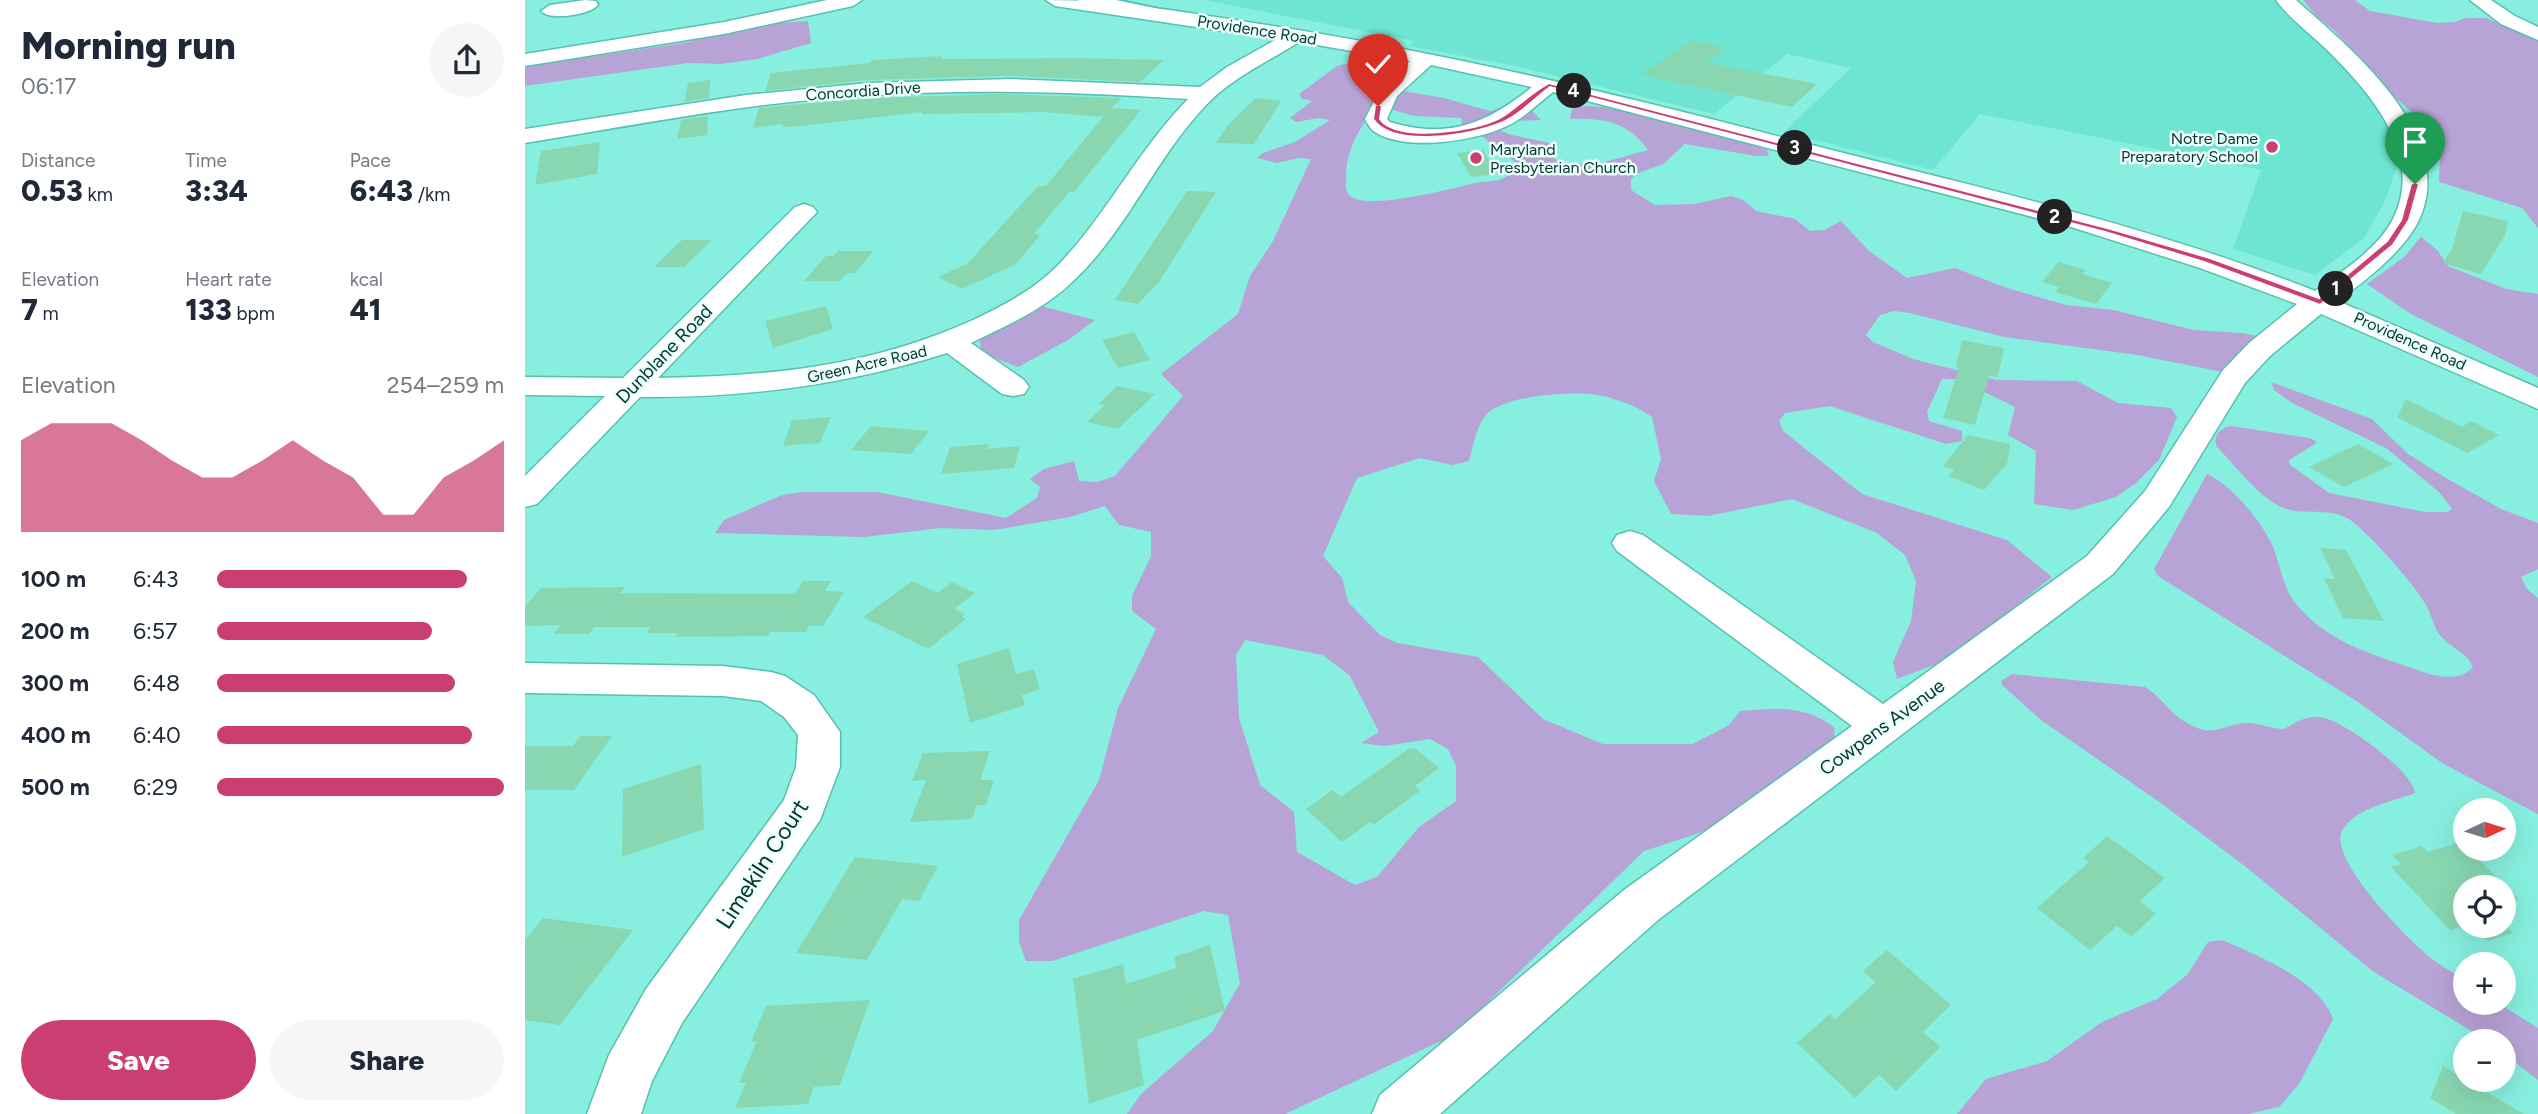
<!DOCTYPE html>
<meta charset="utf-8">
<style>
body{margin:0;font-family:Figtree,sans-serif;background:#f6f6f7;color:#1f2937;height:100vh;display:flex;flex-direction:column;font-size:26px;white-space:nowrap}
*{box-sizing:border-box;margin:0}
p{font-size:23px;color:#747a83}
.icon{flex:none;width:38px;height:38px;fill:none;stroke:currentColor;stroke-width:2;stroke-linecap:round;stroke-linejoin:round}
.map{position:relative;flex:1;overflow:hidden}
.side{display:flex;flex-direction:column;background:#fff;width:525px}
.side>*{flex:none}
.needle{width:46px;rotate:86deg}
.fabs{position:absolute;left:1928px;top:798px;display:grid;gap:14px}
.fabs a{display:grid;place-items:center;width:63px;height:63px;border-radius:50%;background:#fff;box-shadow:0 7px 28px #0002;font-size:35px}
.pin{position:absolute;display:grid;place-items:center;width:60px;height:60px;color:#fff;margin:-72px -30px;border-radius:50% 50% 50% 0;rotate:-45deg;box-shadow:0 0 7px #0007}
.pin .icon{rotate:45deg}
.km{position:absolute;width:35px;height:35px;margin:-18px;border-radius:50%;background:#222;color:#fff;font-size:19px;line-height:35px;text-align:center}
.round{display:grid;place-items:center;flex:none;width:74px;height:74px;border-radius:37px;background:#f6f6f7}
.headline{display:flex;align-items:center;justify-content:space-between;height:119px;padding:0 21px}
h1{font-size:38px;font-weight:800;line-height:52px}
.figures{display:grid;grid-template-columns:repeat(3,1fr);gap:10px;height:119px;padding:7px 21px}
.figures div{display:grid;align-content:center}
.figures b{font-size:30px;font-weight:800}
.figures small{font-size:19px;font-weight:400}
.figures p{font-size:19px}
.chart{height:196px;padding:14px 21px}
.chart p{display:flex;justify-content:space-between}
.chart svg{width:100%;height:126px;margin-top:7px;fill:#ca3e71;opacity:.7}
.button{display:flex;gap:14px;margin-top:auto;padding:14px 21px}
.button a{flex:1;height:80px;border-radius:42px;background:#ca3e71;color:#fff;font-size:28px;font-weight:800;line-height:80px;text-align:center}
.button a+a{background:#f6f6f7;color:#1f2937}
ul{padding:0 21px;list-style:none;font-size:23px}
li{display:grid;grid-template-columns:112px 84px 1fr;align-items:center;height:52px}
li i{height:18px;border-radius:9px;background:#ca3e71}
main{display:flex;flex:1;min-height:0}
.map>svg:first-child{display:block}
.built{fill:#6ee4d3}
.green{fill:#b7a3d5;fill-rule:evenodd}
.building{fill:#88d7b1}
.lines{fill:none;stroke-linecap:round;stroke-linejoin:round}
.minor-casing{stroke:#56c0b1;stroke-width:3}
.highway-casing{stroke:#56c0b1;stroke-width:4}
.minor{fill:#fff;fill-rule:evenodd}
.highway{fill:#fff;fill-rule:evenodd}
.route{fill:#ca3e71;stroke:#fff;stroke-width:2}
.poi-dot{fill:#ca3e71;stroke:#ecfffb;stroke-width:2.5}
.labels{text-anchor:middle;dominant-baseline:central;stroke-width:5;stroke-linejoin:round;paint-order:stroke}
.far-street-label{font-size:16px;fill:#063631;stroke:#ecfffb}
.far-poi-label{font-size:16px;fill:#063631;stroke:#ecfffb;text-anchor:end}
.street-label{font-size:19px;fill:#063631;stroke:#ecfffb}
.near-street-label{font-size:23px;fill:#063631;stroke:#ecfffb}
</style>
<main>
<section class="side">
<div class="headline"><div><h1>Morning run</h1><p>06:17</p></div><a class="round"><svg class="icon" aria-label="share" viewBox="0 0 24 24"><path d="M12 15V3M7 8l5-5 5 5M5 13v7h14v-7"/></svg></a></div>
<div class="figures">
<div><p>Distance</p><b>0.53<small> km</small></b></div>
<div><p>Time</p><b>3:34</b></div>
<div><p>Pace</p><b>6:43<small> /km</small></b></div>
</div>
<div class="figures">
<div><p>Elevation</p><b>7<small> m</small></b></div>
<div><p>Heart rate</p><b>133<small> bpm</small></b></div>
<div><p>kcal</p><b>41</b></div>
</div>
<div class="chart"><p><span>Elevation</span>254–259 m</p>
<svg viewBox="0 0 160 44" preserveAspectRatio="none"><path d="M0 44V12L10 6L20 6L30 6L40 12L50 19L60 25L70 25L80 19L90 12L100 19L110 25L120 38L130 38L140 25L150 19L160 12V44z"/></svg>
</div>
<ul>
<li><b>100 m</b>6:43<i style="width:87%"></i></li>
<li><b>200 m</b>6:57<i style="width:75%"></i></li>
<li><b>300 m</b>6:48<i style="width:83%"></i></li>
<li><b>400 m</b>6:40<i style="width:89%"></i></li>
<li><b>500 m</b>6:29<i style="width:100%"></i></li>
</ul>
<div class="button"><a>Save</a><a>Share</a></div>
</section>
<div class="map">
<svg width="2013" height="1114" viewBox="0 0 2013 1114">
<rect width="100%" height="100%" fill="#87efdf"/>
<!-- built -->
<path class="built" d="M 679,0 L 1750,0 L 1835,85 L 1855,109 L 1868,135 L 1874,160 L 1860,201 L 1839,238 L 1790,275 L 1708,249 L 1736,170 L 1455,114 L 1408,170 L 1259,132 L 1326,68 L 1262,54 L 1189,114 L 994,67 L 885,46 L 889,41 Z"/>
<!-- green -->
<path class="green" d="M 1778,0 L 1830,0 L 1845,11 L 1912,23 L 1931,22 L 1940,18 L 1961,18 L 2013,41 L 2013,228 L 1997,208 L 1914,182 L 1915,152 L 1899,123 L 1866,94 L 1811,32 L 1792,17 Z
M 283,21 L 286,43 L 232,59 L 196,64 L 163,63 L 0,86 L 0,63 L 36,56 L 32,62 L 164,42 L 189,34 L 232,25 Z
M 841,59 L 879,65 L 881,70 L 859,84 L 860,88 L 919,98 L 965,111 L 994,103 L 1004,107 L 1016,120 L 982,121 L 976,130 L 983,134 L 1024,143 L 1024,153 L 1034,163 L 1072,164 L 1123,150 C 1103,122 1079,118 1045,119 L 1047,109 C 1073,95 1210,138 1242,150 L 1244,156 L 1231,156 L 1160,144 L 1138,164 L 1111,174 L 1106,179 L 1106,190 L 1130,205 L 1169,204 L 1206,196 L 1218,200 L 1231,211 L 1270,219 L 1285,231 L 1299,230 L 1316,221 L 1344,251 L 1382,278 L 1430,268 L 1482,288 L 1541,305 L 1589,310 L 1669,330 L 1716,333 L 1733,336 L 1698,372 L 1612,355 L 1479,337 L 1385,313 L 1369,311 L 1355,315 L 1341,335 L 1348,342 L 1388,359 L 1471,380 L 1552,381 L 1593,403 L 1646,408 L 1652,417 L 1634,460 L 1611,483 L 1591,497 L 1548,510 L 1509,504 L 1511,451 L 1483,435 L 1490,407 L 1433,379 L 1417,379 L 1402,412 L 1404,421 L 1437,431 L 1437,441 L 1421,444 L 1305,406 L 1260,413 L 1254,421 L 1258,431 L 1337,494 L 1482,540 L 1527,577 L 1422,660 L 1372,679 L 1368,662 L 1386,621 L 1391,581 L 1380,555 L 1352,533 L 1267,499 L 1183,516 L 1146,514 L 1129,481 L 1136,459 L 1127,417 C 1112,406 1091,398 1072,395 C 1047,391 978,395 961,415 C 951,426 948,447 944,461 L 928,465 L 895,458 L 832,478 L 798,556 L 817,578 L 823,602 L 855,635 L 872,643 L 953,657 L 1018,719 L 1078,744 L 1168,744 L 1204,725 L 1215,711 C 1250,708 1280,705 1309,727 L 1310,745 L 1205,823 L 1119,851 L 929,1035 L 760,1114 L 602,1114 L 616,1094 L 688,1031 L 715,983 L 703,915 L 679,911 L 527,961 L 501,961 L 494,942 L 494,920 L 574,780 L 593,708 L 631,629 L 607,611 L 607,596 L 626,556 L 626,532 L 594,525 L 580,506 L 545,517 L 469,530 L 416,528 L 339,537 L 190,533 L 199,520 L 257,495 L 278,492 L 352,492 L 481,518 L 512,498 L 515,487 L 505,479 L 519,469 L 549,461 L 554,481 L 572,482 L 590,476 L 658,396 L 636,374 L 713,314 L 725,276 L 748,241 L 786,159 L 774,158 L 752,163 L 732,158 L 738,153 L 770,142 L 805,120 L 794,118 L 771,122 L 765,118 L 787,101 L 777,99 L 774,94 L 812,66 ZM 861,108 L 889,116 L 936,118 L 938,126 L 954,134 L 994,165 C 989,169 983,177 977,179 C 970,182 959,181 950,183 C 929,188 837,213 823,194 C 820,189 821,183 821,178 C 821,150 833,131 849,109 ZM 720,640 L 798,655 L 825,676 L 854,732 L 836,743 L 859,746 L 905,739 L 923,749 L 931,766 L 931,801 L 894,827 L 852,877 L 830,885 L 772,852 L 769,812 L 735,785 L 714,718 L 711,655 Z
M 1896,237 L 1912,250 L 1923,266 L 1981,289 L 2013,294 L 2013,377 L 1886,314 L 1842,284 L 1879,257 Z
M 516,306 L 570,320 L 543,340 L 493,367 L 456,353 L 455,340 Z
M 1746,382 L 1847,419 L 1883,454 L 1921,478 L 1976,509 L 2013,523 L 2013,569 L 1996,577 L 2001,588 L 2013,598 L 2013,814 L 1917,763 L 1833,702 L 1633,576 L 1629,569 L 1682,474 C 1707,485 1739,524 1749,549 C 1755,566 1758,585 1768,600 C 1798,641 1847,654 1892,670 C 1908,676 1935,683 1948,667 C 1941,651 1925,648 1914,634 C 1908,625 1906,614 1901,605 C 1892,587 1839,527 1822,518 C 1801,507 1780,516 1759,508 C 1736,500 1710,465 1692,447 C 1687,436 1695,428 1706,426 L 1784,438 L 1791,441 L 1790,444 L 1764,460 L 1764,464 L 1804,493 L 1900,512 L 1923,512 L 1927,509 L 1915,493 L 1861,448 L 1767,403 L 1749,390 Z
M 1487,674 L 1620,687 C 1635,696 1643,710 1657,720 C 1689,740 1691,726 1720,723 C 1733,722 1746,729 1759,729 C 1770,722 1781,716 1795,717 C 1817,719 1889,772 1890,793 C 1866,802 1833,807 1818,829 C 1800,856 1880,936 1901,954 C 1912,964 1928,972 1941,981 L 1941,1003 L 1973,1003 L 2013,1028 L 2013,1080 L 1979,1054 L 1979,1041 L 1963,1041 L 1849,972 L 1721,867 L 1633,801 L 1516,720 L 1477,685 L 1476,681 Z
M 1697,940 C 1734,956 1794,980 1808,1019 L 1774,1084 L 1754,1107 L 1723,1114 L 1432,1114 L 1461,1079 L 1522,1061 L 1577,1022 L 1632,999 L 1663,974 L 1683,942 Z"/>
<!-- building -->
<path class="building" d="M 1167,40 L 1201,48 L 1181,62 L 1292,84 L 1267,107 L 1116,75 Z
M 417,56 L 415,59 L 552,58 L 639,60 L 615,82 L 487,76 L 343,80 L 240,91 L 246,73 L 345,63 L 347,60 Z
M 185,80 L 184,98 L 159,102 L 163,83 Z
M 479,94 L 597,98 L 586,108 L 616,110 L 549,192 L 544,192 L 509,234 L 515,235 L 491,264 L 437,289 L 413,277 L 443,263 L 513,186 L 521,186 L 582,112 L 577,117 L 518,112 L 397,114 L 396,112 L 277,126 L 257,127 L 258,124 L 228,128 L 234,108 L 341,98 Z
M 731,98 L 756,101 L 729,144 L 691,143 L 703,125 Z
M 183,116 L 182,135 L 152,139 L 156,120 Z
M 75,142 L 72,174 L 10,185 L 16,151 Z
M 958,150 L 972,174 L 946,177 L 932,153 Z
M 662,191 L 691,192 L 634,282 L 613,304 L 590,300 Z
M 1938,211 L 1983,221 L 1980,235 L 1956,274 L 1918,263 L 1927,249 Z
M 157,240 L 187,240 L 159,267 L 129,267 Z
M 313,251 L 348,251 L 330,273 L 322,273 L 315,281 L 279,281 L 301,256 L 308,256 Z
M 1533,262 L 1561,270 L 1557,274 L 1587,283 L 1571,304 L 1530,292 L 1534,287 L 1517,282 Z
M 301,306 L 308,329 L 248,348 L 240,321 Z
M 609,332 L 625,360 L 593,368 L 577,340 Z
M 1437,340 L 1479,348 L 1473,377 L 1464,376 L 1450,425 L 1418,418 L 1434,368 L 1431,367 Z
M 592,386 L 630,394 L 593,429 L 562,422 L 580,405 L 573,404 Z
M 1881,399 L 1937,427 L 1946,421 L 1974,435 L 1942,453 L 1872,417 Z
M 306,417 L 295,443 L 258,446 L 267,420 Z
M 346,426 L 404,431 L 386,454 L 326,450 Z
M 1443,435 L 1485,444 L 1482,464 L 1459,490 L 1424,476 L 1429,470 L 1418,466 Z
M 464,444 L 462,449 L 495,446 L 489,468 L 416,474 L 425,447 Z
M 1833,444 L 1868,464 L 1819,487 L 1784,467 Z
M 1795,548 L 1821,550 L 1859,621 L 1818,618 L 1799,578 L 1810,579 Z
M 278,581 L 306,581 L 300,591 L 319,592 L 298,626 L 284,626 L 281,632 L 245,632 L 242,636 L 150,637 L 153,633 L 122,633 L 126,627 L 69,627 L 64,634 L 28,634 L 36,625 L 0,626 L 0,607 L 16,588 L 100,587 L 95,593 L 270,594 Z
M 387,581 L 413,593 L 427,582 L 450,593 L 429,609 L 440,614 L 437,617 L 441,619 L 403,649 L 338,617 Z
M 484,648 L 491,674 L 509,669 L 515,689 L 497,695 L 500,705 L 445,723 L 432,664 Z
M 55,736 L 87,736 L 49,790 L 0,790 L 0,746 L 48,746 Z
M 885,748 L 891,749 L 914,768 L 890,786 L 895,791 L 848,825 L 845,822 L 817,842 L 781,809 L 808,790 L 816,797 Z
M 465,751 L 455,780 L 469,780 L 461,805 L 452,805 L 447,819 L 385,822 L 401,780 L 387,781 L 398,753 Z
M 176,764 L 179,829 L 97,857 L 98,789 Z
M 1582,836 L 1640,878 L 1615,901 L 1631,914 L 1606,937 L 1592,926 L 1565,950 L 1512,908 L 1564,862 L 1558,858 Z
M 1932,843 L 1938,844 L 1994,899 L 1979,903 L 1979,887 L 1941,887 L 1941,925 L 1925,930 L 1866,867 L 1876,864 L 1867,855 L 1897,846 L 1903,852 Z
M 330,857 L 413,866 L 394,901 L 377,899 L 342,960 L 271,953 Z
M 18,918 L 108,930 L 35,1025 L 0,1020 L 0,940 Z
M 1979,925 L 1988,933 L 1962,941 L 1948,926 Z
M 685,945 L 700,1011 L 612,1040 L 619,1085 L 564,1104 L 548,979 L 598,964 L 601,984 L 651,968 L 649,957 Z
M 1362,950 L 1426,1005 L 1398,1032 L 1415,1047 L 1371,1091 L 1354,1075 L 1330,1098 L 1272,1043 L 1305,1014 L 1310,1019 L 1351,982 L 1338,971 Z
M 345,1000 L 315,1085 L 289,1087 L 283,1104 L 210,1108 L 221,1083 L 214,1083 L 232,1041 L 226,1042 L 241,1006 Z
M 1918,1066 L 1941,1080 L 1999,1114 L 1931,1114 L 1905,1098 Z"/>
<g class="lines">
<defs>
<path id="minor" d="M 60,0 L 71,1 L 73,5 C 64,15 25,21 16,11 L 25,5 Z
M 302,0 L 337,0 L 328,6 L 199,34 L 0,66 L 0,54 L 199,22 Z
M 521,0 C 595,0 669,14 742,25 C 920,53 1093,94 1267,140 C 1443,185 1621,224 1790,291 C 1816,272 1852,250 1868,219 C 1898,159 1852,101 1812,60 C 1793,39 1767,22 1751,0 L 1771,0 C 1827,50 1935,137 1893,222 C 1877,253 1841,280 1813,301 L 2013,388 L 2013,409 L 1796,314 L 1745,356 L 1720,383 L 1644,507 L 1588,574 L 1133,920 L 915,1114 L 847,1114 L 855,1095 L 1099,890 L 1327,726 L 1092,551 L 1087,543 L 1092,535 L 1105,531 L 1118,535 L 1358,704 L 1562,556 L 1620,491 L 1698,370 L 1724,343 L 1772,304 L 1675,268 L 1546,227 L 1028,92 C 1014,103 1000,117 984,125 C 954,141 880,152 850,132 C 846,130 842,123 840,119 L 856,88 L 885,61 L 774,42 C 744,61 711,76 685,101 C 631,155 603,231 546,283 C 518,310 481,326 446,343 L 499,380 L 504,387 L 499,394 L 488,396 L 477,394 L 422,353 C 321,385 221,398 115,397 L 12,504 L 0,507 L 0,476 L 80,396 L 0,395 L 0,377 L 98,378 L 270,207 L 279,204 L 288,207 L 292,212 L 133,378 C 247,376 343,367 448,320 C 480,305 512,288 536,262 C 583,212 614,149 663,99 C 540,91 418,88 295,99 C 196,108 98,127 0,143 L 0,129 L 221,95 L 343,83 L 487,79 L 675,87 L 702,67 L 752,39 L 530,6 ZM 906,65 L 1007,87 C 962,123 924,140 865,122 L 862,119 L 872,96 Z
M 1945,0 L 1966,0 L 1990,16 L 2013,27 L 2013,40 L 1976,24 Z
M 0,663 L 198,666 L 246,672 L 260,676 L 289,695 L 315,732 L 315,767 L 295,820 L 157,1023 L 127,1081 L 116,1114 L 62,1114 L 84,1055 L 121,989 L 259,800 L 271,767 L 273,735 L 259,717 L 236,701 L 198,696 L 0,693 Z"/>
<path id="highway" d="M 552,0 L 591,0 L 648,12 L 651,16 L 648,20 L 641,22 L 562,6 Z"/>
</defs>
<!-- minor casing -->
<use href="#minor" class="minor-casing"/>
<!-- highway casing -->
<use href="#highway" class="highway-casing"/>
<!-- minor -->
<use href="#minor" class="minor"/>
<!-- highway -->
<use href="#highway" class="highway"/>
</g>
<!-- route -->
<path class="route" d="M 1024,83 L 1586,229 L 1685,258 L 1794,298 L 1862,241 L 1876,220 L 1886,184 L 1890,182 L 1894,184 L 1884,220 L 1868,245 L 1795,305 L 1679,262 L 1580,232 L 1025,87 C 1010,98 994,116 976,123 C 947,135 868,149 848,119 L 850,106 L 853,104 L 857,106 L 855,119 C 871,143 952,131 975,118 C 992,108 1006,92 1024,83 Z"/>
<!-- markers -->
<g class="poi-dot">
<circle cx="1747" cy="147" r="7"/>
<circle cx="951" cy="158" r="7"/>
</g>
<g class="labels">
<!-- far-street labels -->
<g class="far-street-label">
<text transform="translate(732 30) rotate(9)">Providence Road</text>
<text transform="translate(338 91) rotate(-4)">Concordia Drive</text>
<text transform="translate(1885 341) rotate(24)">Providence Road</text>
<text transform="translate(342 364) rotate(-13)">Green Acre Road</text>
</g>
<!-- far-poi labels -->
<g class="far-poi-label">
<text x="1733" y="138">Notre Dame<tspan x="1733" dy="18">Preparatory School</tspan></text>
<text x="965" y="149" text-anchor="start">Maryland<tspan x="965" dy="18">Presbyterian Church</tspan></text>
</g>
<!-- street labels -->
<g class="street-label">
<text transform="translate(139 354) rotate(-46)">Dunblane Road</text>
<text transform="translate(1357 727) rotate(-36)">Cowpens Avenue</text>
</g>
<!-- near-street labels -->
<g class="near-street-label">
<text transform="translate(237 864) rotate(-57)">Limekiln Court</text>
</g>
</g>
</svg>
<div class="fabs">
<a><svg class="needle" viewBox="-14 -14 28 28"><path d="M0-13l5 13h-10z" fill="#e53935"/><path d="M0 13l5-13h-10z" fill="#747a83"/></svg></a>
<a><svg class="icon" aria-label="locate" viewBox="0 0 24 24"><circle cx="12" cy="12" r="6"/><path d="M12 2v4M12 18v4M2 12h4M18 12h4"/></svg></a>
<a>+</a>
<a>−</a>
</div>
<div class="pin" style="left:1890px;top:184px;background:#1e9e55"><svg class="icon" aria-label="arrive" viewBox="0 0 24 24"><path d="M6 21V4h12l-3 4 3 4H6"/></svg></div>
<div class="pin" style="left:853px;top:106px;background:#d93025"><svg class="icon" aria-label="check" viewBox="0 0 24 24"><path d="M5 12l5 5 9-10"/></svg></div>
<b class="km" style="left:1811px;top:289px">1</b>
<b class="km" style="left:1530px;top:217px">2</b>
<b class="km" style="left:1270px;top:148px">3</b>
<b class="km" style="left:1049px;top:91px">4</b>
</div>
</main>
